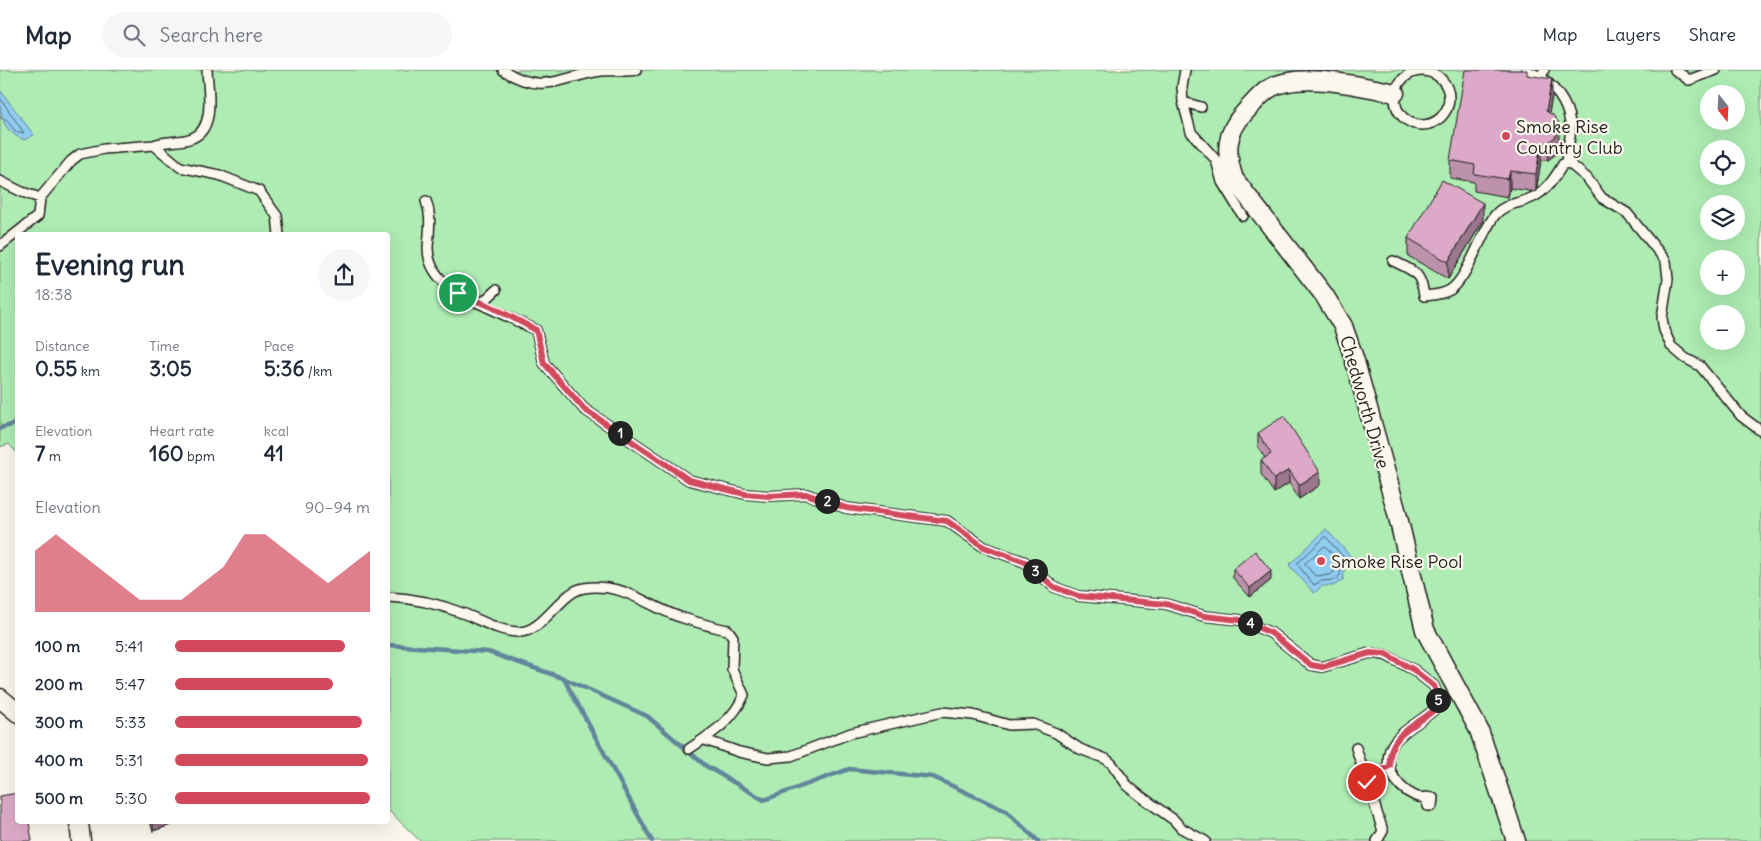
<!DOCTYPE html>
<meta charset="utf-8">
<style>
body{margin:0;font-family:Delius,sans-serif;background:#f6f6f7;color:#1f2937;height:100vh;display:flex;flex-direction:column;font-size:19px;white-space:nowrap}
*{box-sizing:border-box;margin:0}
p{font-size:16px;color:#747a83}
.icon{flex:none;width:28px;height:28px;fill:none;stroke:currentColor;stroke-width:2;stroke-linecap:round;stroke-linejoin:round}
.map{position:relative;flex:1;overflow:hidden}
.side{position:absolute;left:15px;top:162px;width:375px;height:592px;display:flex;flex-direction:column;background:#fff;border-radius:5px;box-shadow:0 5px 20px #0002}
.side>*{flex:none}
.needle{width:32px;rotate:162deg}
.buttons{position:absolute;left:1700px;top:15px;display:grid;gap:10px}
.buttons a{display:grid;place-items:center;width:45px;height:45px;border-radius:50%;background:#fff;box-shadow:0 5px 20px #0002;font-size:25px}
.pin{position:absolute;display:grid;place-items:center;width:42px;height:42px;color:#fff;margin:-21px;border:2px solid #fff;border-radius:50%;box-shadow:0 1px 5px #0007}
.km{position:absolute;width:25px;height:25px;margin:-12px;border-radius:50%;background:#222;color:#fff;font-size:14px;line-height:25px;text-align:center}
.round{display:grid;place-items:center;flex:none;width:52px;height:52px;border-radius:26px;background:#f6f6f7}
.headline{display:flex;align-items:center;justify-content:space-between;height:85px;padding:0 20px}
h1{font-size:28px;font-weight:800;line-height:38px}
.figures{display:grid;grid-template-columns:repeat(3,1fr);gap:8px;height:85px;padding:5px 20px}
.figures div{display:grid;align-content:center}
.figures b{font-size:21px;font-weight:800}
.figures small{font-size:14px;font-weight:400}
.figures p{font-size:14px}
.chart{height:140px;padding:10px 20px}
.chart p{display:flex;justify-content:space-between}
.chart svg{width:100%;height:90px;margin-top:5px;fill:#d1495b;opacity:.7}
ul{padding:0 20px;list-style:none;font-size:16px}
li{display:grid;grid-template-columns:80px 60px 1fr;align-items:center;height:38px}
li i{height:12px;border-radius:6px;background:#d1495b}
header{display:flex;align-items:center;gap:30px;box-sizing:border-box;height:70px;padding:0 25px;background:#fff;border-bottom:1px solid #e0e1e3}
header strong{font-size:24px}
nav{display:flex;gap:28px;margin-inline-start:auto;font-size:18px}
.search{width:350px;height:45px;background:#f6f6f7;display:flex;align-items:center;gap:12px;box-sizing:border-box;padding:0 18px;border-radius:28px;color:#747a83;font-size:19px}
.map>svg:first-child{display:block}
.green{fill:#aeecb3;stroke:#658468;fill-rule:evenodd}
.water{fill:#90cbf0;stroke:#62859b}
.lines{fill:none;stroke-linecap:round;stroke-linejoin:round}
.shore{stroke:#4a6271;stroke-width:1}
.stream{stroke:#62859b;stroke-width:4.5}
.lane-casing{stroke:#1c1c1c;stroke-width:12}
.street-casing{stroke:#1c1c1c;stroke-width:21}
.lane{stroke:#fbf7ec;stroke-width:9}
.street{stroke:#fbf7ec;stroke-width:18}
.wall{fill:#bd92ac;stroke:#1c1c1c}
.shaded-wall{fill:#9a778c;stroke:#1c1c1c}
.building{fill:#dcaac8;stroke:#1c1c1c}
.route-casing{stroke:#fff;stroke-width:10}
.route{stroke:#d1495b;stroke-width:6}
.poi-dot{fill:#d1495b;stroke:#fbf7ec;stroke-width:2}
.labels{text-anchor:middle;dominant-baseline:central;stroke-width:4.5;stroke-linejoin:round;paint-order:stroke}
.poi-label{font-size:18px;fill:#1c1c1c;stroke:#fbf7ec;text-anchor:start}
.street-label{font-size:18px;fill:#1c1c1c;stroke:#fbf7ec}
</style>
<header>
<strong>Map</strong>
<div class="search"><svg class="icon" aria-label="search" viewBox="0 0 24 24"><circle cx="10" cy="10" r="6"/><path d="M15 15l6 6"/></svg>Search here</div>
<nav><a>Map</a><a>Layers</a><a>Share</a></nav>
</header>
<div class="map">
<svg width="1761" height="771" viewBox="0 0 1761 771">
<rect width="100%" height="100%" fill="#fbf7ec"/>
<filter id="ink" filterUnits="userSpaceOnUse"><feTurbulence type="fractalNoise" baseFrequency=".02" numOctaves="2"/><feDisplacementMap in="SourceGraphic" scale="10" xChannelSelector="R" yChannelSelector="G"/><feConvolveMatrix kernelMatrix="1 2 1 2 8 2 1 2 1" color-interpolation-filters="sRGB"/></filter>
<g filter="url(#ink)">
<!-- green -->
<path class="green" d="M 0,0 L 1761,0 L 1761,771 L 420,771 L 388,740 L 388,165 L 18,165 L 17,383 L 9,374 L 0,377 ZM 1709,24 L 1736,24 L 1736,51 L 1709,51 ZM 1709,79 L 1736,79 L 1736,106 L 1709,106 ZM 1709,134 L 1736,134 L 1736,161 L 1709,161 ZM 1709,189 L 1736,189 L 1736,216 L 1709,216 ZM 1709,244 L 1736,244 L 1736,271 L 1709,271 Z"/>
<!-- water -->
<path class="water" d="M 0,20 L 34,65 L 24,70 C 0,59 0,45 0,20 Z
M 1326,459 L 1353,489 L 1345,496 L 1343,510 L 1333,516 L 1322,516 L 1314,523 L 1289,495 Z"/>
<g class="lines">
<!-- shore -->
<path class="shore" d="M 0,28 L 24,63 L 15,61 L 6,49 L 0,48
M 1326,467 L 1345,489 C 1339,496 1343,504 1336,510 L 1321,511 L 1314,515 L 1297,494 Z
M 1325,476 L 1336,488 L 1334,502 L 1330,505 L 1315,506 L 1305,494 Z"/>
<!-- stream -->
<path class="stream" d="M 0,358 L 18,353
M 388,575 L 488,582 L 563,608 L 647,646 L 706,696 L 764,730 L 849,699 L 933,707 L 1006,741 L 1038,771
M 564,609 L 652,771"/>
<defs>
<path id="lane" d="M 503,0 C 544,26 559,7 601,1 C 613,0 625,2 636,0
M 1185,0 L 1182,17 L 1183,32 L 1201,37
M 1526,0 L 1541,7 L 1544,0
M 1675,0 L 1689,10 L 1716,0
M1395 28a27 27 0 1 1 54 0a27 27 0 1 1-54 0Z
M 1183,32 L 1191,62 L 1216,90 L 1222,112 L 1243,146
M 154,75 C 166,70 180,73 192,68 C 216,59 208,20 207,0
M 1569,93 L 1587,108 L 1602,128 L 1627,143 L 1666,191 L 1668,209 L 1662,248 L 1664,260 L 1671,276 L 1685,288 L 1700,296 L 1741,346 L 1761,361
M 0,111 L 22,122 L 40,128
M 426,131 C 432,146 429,161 428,178 C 428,207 456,225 481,234 L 496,220
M 0,176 L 38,146 L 40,128 L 71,91 L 80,84 L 104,79 L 154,75 L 180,97 L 219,105 L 259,121 L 277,146 L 279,165
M 1393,191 C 1414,201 1421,202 1424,226 C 1432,225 1442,225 1450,220 C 1467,210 1481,163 1495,145 C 1504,134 1517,134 1529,129 C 1545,123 1555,108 1563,94 L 1569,93 C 1565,84 1568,77 1570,67 C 1573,41 1560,22 1541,7
M 481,234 L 536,260 L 544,293 L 584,339 L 689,410 L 745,424 L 769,426 L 806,424 L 846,438 L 947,451 L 984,477 L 1025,492 L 1054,517 L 1078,526 L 1166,534 L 1204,546 L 1240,550 L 1271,563 L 1311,595 L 1322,597 L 1370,583 L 1385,585 L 1414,600 L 1434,616 L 1438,627 L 1438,636 C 1421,655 1377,667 1391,702 C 1396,713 1404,721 1415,726 C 1422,729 1427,726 1433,728 L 1432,736 L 1428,736 L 1426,729 L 1431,730 L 1432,732 L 1429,732
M 388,527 C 413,528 442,535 465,544 C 482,551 501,562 519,562 C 544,562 561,521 584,518 C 622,512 644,534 677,546 C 693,551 711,557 728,560 L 733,567 L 732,599 L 744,625 C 733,651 711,664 689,679
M 705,670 L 739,682 L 768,688 L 791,686 L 851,663 L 942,642 L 973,645 L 1009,655 L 1033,654 L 1056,663 L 1080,679 L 1106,689 L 1112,694 L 1127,715 L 1139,725 L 1174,750 L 1181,758 L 1205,771
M 1356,678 L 1367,712 L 1381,700 L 1390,695
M 1367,712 L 1383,761 L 1377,771"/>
<path id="street" d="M 1395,23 C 1361,16 1297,0 1267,20 C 1259,26 1252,35 1245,42 C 1225,63 1225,83 1234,109 L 1324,225 L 1343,256 L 1354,288 L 1397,443 L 1425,560 L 1479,660 L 1516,771
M 0,628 L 18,643
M 79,752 L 81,771"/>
</defs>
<!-- lane casing -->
<use href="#lane" class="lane-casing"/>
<!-- street casing -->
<use href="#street" class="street-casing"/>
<!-- lane -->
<use href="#lane" class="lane"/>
<!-- street -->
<use href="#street" class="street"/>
</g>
<!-- wall -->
<path class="wall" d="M 1528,5 L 1552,26 L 1549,43 L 1559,71 L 1556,84 L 1548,90 L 1541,90 L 1536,122 L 1510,118 L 1508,127 L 1474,121 L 1474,112 L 1450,108 L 1450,90 Z
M 1483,151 L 1448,209 L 1408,186 L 1408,168 Z
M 1258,363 L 1320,415 L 1299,429 L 1289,413 L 1274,423 L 1261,404 L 1261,390 L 1265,388 L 1258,377 Z
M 1233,499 L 1271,510 L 1250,527 L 1233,508 Z
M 150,752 L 171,752 L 171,755 L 153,761 Z"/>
<!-- shaded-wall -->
<path class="shaded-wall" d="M 1552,9 L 1552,26 L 1546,59 L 1546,41 Z
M 1559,53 L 1559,71 L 1556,84 L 1548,90 L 1548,73 Z
M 1541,73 L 1541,90 L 1536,122 L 1536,104 Z
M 1510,101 L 1510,118 L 1508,127 L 1508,109 Z
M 1483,133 L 1483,151 L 1448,209 L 1448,192 Z
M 1289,400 L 1289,413 L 1274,423 L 1274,409 Z
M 1320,402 L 1320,415 L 1299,429 L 1299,415 Z
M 1271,501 L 1271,510 L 1250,527 L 1250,518 Z
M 153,752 L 171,752 L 171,755 L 153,761 Z"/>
<!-- building -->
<path class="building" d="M 1465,0 L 1527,0 L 1527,5 L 1552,9 L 1546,41 L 1553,45 L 1559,53 L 1556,66 L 1548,73 L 1541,73 L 1536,104 L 1510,101 L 1508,109 L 1474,104 L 1475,95 L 1450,90 Z
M 1442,110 L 1483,133 L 1448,192 L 1408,168 Z
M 1284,346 L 1320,402 L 1299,415 L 1289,400 L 1274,409 L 1261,390 L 1271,384 L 1258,363 Z
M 1255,481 L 1271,501 L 1250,518 L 1233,499 Z
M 18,723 L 18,752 L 29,752 L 32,771 L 0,771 L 0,726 Z"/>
</g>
<g class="lines" filter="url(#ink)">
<defs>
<path id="route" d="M 458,223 L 492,237 L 536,260 L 544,293 L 584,339 L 689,410 L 745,424 L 769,426 L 806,424 L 846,438 L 947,451 L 984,477 L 1025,492 L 1054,517 L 1078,526 L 1166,534 L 1204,546 L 1240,550 L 1271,563 L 1311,595 L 1322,597 L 1370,583 L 1385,584 L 1414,600 L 1434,616 L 1438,627 L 1438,636 C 1420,656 1386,662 1390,696 L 1381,700 L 1367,712"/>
</defs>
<!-- route casing -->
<use href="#route" class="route-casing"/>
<!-- route -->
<use href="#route" class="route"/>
</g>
<!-- markers -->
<g class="poi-dot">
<circle cx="1506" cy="66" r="5"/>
<circle cx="1321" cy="491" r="5"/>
</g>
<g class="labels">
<!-- poi labels -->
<g class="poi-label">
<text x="1516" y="56">Smoke Rise<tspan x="1516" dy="21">Country Club</tspan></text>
<text x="1331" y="491">Smoke Rise Pool</text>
</g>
<!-- street labels -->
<g class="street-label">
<text transform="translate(1365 332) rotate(74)">Chedworth Drive</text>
</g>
</g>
</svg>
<div class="buttons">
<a><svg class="needle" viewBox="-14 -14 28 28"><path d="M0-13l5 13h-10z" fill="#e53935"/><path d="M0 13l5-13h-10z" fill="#747a83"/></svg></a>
<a><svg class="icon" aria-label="locate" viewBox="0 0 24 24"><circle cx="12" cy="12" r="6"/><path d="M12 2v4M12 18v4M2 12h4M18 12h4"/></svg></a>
<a><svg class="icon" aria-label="layers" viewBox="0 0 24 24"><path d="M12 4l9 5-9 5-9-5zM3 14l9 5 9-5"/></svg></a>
<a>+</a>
<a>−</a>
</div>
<div class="pin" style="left:458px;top:223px;background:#1e9e55"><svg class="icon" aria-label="arrive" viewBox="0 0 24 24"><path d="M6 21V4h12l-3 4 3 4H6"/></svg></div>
<div class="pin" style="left:1367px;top:712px;background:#d93025"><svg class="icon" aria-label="check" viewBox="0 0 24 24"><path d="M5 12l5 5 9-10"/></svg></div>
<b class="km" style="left:620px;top:363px">1</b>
<b class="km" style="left:827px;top:431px">2</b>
<b class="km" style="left:1035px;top:501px">3</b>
<b class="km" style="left:1250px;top:553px">4</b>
<b class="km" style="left:1438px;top:630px">5</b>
<section class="side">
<div class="headline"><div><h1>Evening run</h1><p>18:38</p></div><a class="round"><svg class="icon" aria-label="share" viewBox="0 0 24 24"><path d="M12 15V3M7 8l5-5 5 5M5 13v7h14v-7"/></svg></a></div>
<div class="figures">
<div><p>Distance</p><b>0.55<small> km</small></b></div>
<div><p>Time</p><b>3:05</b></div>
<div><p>Pace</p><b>5:36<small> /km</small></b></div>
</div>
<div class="figures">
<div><p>Elevation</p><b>7<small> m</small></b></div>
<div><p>Heart rate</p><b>160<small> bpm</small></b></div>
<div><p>kcal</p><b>41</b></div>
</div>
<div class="chart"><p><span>Elevation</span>90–94 m</p>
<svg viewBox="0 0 160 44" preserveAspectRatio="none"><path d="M0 44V14L10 6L20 14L30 22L40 30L50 38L60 38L70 38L80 30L90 22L100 6L110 6L120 14L130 22L140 30L150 22L160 14V44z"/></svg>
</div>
<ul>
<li><b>100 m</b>5:41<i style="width:87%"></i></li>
<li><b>200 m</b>5:47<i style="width:81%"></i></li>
<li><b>300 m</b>5:33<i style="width:96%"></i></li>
<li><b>400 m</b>5:31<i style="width:99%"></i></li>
<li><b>500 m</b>5:30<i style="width:100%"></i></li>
</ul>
</section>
</div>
